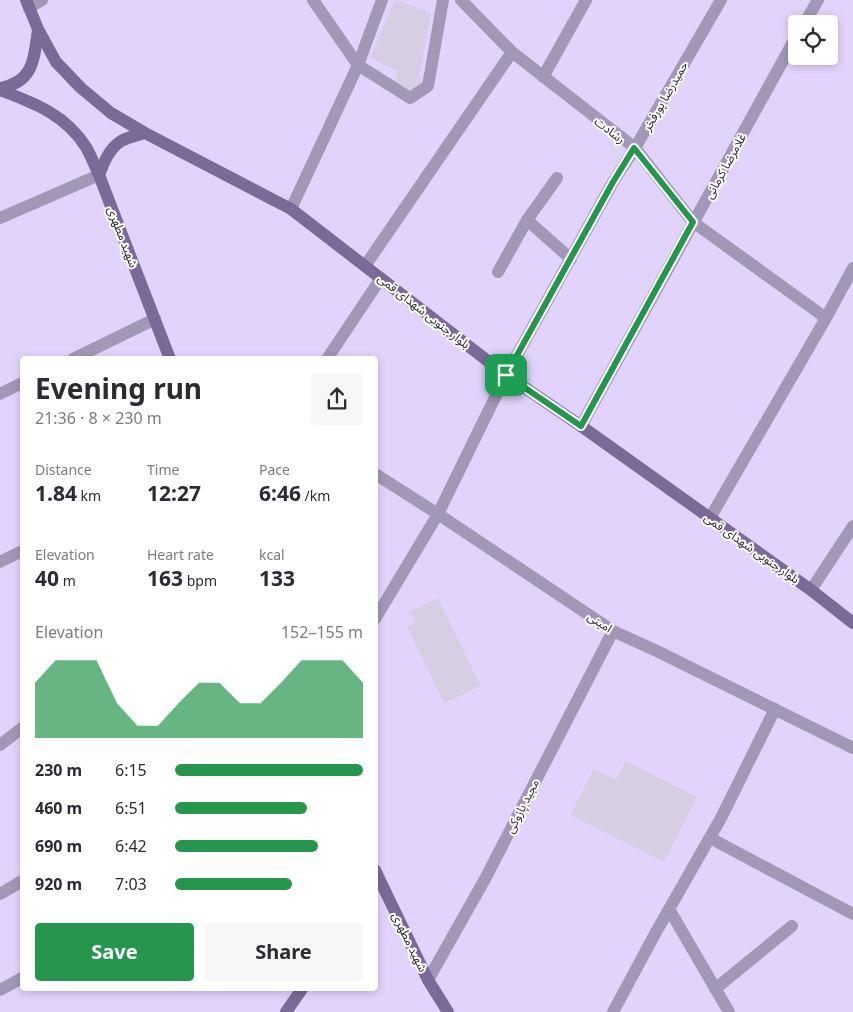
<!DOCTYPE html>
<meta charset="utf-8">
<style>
body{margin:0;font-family:"Noto Sans","Noto Sans Arabic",sans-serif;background:#f7f7f7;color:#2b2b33;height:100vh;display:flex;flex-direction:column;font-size:19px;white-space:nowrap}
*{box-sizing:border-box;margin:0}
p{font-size:16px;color:#7c7c81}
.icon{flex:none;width:28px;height:28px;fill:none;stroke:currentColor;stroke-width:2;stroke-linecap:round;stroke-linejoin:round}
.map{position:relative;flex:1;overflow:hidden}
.side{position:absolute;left:20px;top:356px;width:358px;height:635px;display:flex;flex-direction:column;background:#fff;border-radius:5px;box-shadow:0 2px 8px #0003}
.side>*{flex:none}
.tools{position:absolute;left:788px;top:15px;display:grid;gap:10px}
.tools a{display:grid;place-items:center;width:50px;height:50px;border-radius:5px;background:#fff;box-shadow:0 2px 8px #0003;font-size:25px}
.pin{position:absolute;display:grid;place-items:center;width:42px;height:42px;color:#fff;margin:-21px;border-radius:10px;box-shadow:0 2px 8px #0006}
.round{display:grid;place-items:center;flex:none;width:52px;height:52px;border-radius:5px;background:#f7f7f7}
.head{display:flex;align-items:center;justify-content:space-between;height:85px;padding:0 15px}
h1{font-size:28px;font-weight:700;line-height:38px}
.stats{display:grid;grid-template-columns:repeat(3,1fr);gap:8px;height:85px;padding:5px 15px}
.stats div{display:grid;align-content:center}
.stats b{font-size:21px;font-weight:700}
.stats small{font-size:14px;font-weight:400}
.stats p{font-size:14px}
.chart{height:140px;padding:10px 15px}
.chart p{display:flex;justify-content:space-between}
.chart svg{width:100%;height:90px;margin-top:5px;fill:#26964f;opacity:.7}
.button{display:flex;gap:10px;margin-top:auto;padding:10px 15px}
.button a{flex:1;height:58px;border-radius:5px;background:#26964f;color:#fff;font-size:20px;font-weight:700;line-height:58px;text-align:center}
.button a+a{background:#f7f7f7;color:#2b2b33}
ul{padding:0 15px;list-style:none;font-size:16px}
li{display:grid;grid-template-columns:80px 60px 1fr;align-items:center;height:38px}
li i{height:12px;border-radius:6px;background:#26964f}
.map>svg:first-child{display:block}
.green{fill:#e2d3fd;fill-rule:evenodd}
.building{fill:#d6cfe3}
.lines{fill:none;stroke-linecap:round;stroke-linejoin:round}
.street{stroke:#a297b7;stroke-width:12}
.secondary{stroke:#7b6a98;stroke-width:12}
.route-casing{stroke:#fff;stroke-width:10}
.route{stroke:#26964f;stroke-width:6}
.labels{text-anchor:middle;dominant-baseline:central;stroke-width:4;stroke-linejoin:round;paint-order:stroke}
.street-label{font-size:12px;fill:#2a272f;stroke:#fff}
</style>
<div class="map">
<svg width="853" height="1012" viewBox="0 0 853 1012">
<rect width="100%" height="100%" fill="#f6f4fc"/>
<!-- green -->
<path class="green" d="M 0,0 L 853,0 L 853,1012 L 0,1012 ZM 796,24 L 829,24 L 829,56 L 796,56 ZM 22,359 L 375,359 L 375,989 L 22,989 Z"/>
<!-- building -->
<path class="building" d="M 395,0 L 431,13 L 419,77 L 423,83 L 409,92 L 395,84 L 398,71 L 370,58 Z
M 438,598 L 481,686 L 444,703 L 407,627 L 415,623 L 410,612 Z
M 626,761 L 697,797 L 664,862 L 570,815 L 594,769 L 616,780 Z"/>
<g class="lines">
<!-- street -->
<path class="street" d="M 313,0 L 358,65 L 410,98 L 428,86 L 443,0
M 461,0 L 512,52 L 635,148 L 693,222 L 826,318
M 29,8 L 42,0
M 804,24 L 818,0
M 543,77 L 586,0
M 291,209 L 358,65 L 382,0
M 0,218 L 99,175
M 527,220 L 571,259
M 365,266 L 512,52
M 498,272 L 527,220 L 557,178
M 73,359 L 155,319
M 327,359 L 381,278
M 0,394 L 22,383
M 581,426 L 796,37
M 377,475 L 438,514 L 613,631 L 659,652 L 853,748
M 710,518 L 826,318 L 853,268
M 0,562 L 22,551
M 811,590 L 853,526
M 375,619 L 438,514 L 506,375 L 613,182 L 635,148 L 721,0
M 0,745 L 22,728
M 710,838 L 853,914
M 0,894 L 22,881
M 669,909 L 729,1012
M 428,980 L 485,879 L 613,631
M 715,989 L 792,926
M 0,990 L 22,978
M 613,1012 L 656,932 L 721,818 L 775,709"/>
<!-- secondary -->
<path class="secondary" d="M 26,0 L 38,29 L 56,62 L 81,88 L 111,113 L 145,133 L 291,209 L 506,375 L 581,426 L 811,590 L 853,623
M 0,88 C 35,82 34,57 38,29
M 0,90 C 34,103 65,114 86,147 C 91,156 95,166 99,175 L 170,359
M 99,175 C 104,162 109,149 121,141 C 128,137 138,135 145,133
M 375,870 L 428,980 L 448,1012
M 286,1012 L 302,989"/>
</g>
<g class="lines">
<defs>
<path id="route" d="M 634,148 L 693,222 L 581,426 L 506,375 L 613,182 Z"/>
</defs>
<!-- route casing -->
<use href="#route" class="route-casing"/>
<!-- route -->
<use href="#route" class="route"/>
</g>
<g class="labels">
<!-- street labels -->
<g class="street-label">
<text transform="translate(665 96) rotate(-60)">حمیدرضا پورفخر</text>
<text transform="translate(610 130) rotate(38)">رشادت</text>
<text transform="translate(725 166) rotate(-61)">غلامرضا کرمانی</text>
<text transform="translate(123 237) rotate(69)">شهید مطهری</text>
<text transform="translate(424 311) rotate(38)">بلوار جنوبی شهدای قمی</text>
<text transform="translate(752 548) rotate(35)">بلوار جنوبی شهدای قمی</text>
<text transform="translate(600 622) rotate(33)">امینی</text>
<text transform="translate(522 806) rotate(-63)">مجید پازوکی</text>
<text transform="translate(410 942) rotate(64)">شهید مطهری</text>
</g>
</g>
</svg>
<div class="tools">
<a><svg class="icon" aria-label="locate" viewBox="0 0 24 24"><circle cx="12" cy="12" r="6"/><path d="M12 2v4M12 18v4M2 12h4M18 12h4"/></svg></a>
</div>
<div class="pin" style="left:506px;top:375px;background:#1e9e55"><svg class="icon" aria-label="arrive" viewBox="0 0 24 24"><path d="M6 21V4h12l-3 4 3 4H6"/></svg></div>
<section class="side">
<div class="head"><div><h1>Evening run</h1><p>21:36 · 8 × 230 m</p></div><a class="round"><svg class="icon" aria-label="share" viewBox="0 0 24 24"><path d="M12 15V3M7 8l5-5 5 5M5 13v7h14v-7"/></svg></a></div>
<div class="stats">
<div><p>Distance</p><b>1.84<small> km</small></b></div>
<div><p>Time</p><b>12:27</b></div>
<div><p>Pace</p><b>6:46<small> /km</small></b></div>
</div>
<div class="stats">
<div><p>Elevation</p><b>40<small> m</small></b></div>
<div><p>Heart rate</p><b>163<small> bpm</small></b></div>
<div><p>kcal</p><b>133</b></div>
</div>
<div class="chart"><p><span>Elevation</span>152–155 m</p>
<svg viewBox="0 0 160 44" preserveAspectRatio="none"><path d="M0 44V17L10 6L20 6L30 6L40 27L50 38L60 38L70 27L80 17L90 17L100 27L110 27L120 17L130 6L140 6L150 6L160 17V44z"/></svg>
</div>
<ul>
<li><b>230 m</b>6:15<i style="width:100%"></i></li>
<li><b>460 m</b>6:51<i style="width:70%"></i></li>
<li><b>690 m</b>6:42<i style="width:76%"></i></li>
<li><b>920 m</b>7:03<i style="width:62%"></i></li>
</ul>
<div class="button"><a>Save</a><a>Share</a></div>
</section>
</div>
